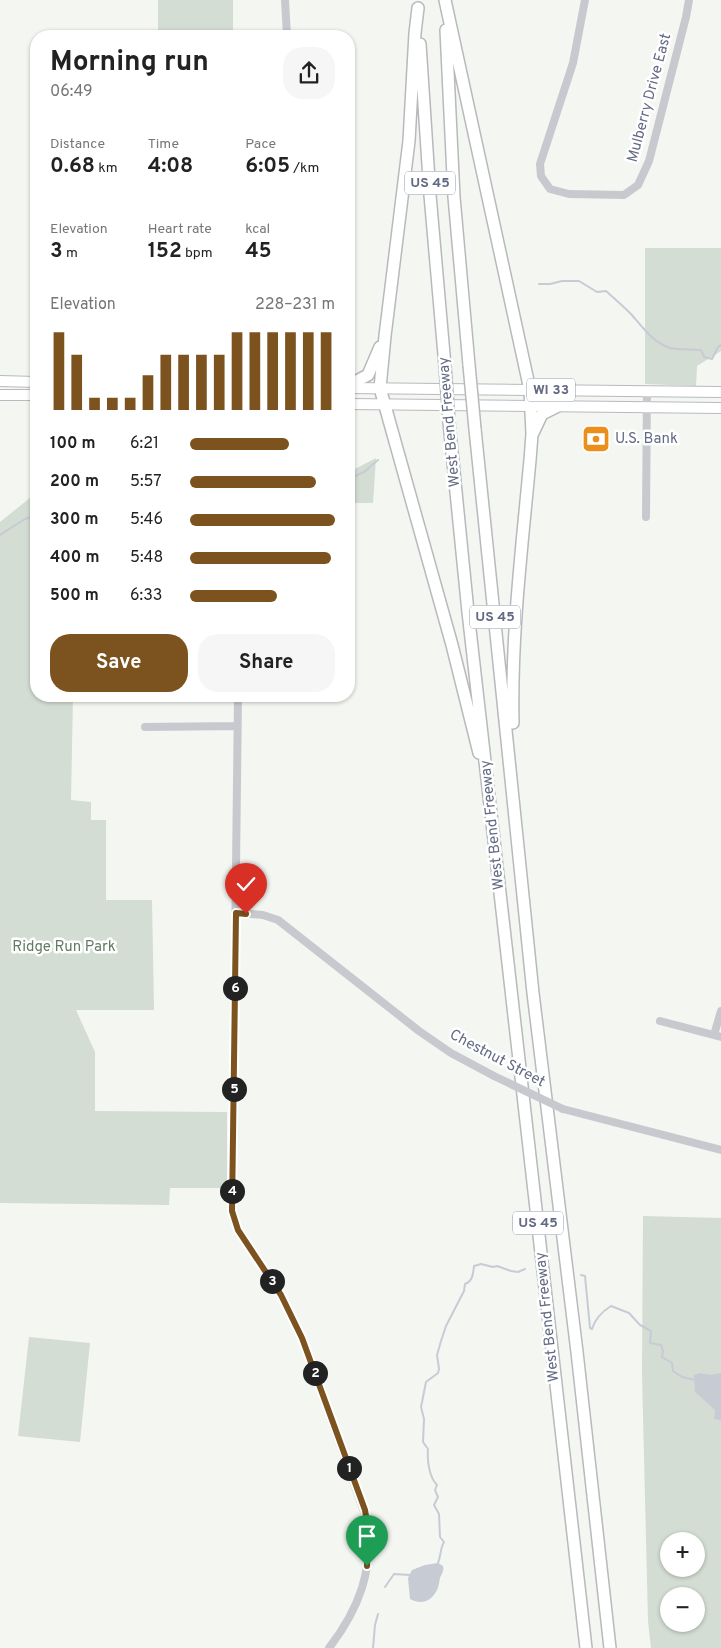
<!DOCTYPE html>
<meta charset="utf-8">
<style>
body{margin:0;font-family:Overpass,sans-serif;background:#f6f6f6;color:#222;height:100vh;display:flex;flex-direction:column;font-size:19px;white-space:nowrap}
*{box-sizing:border-box;margin:0}
p{font-size:16px;color:#767676}
.icon{flex:none;width:28px;height:28px;fill:none;stroke:currentColor;stroke-width:2;stroke-linecap:round;stroke-linejoin:round}
.map{position:relative;flex:1;overflow:hidden}
.drawer{position:absolute;left:30px;top:30px;width:325px;height:672px;display:flex;flex-direction:column;background:#fff;border-radius:20px;box-shadow:0 1px 4px #0004}
.drawer>*{flex:none}
.controls{position:absolute;left:660px;top:1532px;display:grid;gap:10px}
.controls a{display:grid;place-items:center;width:45px;height:45px;border-radius:50%;background:#fff;box-shadow:0 1px 4px #0004;font-size:25px}
.pin{position:absolute;display:grid;place-items:center;width:42px;height:42px;color:#fff;margin:-51px -21px;border-radius:50% 50% 50% 0;rotate:-45deg;box-shadow:0 0 5px #0007}
.pin .icon{rotate:45deg}
.km{position:absolute;width:25px;height:25px;margin:-12px;border-radius:50%;background:#222;color:#fff;font-size:14px;line-height:25px;text-align:center}
.round{display:grid;place-items:center;flex:none;width:52px;height:52px;border-radius:20px;background:#f6f6f6}
.summary{display:flex;align-items:center;justify-content:space-between;height:85px;padding:0 20px}
h1{font-size:28px;font-weight:700;line-height:38px}
.stats{display:grid;grid-template-columns:repeat(3,1fr);gap:8px;height:85px;padding:5px 20px}
.stats div{display:grid;align-content:center}
.stats b{font-size:21px;font-weight:700}
.stats small{font-size:14px;font-weight:400}
.stats p{font-size:14px}
.chart{height:140px;padding:10px 20px}
.chart p{display:flex;justify-content:space-between}
.chart svg{width:100%;height:90px;margin-top:5px;stroke:#7c531f;stroke-width:6}
.primary-button{display:flex;gap:10px;margin-top:auto;padding:10px 20px}
.primary-button a{flex:1;height:58px;border-radius:20px;background:#7c531f;color:#fff;font-size:20px;font-weight:700;line-height:58px;text-align:center}
.primary-button a+a{background:#f6f6f6;color:#222}
ul{padding:0 20px;list-style:none;font-size:16px}
li{display:grid;grid-template-columns:80px 60px 1fr;align-items:center;height:38px}
li i{height:12px;border-radius:6px;background:#7c531f}
.map>svg:first-child{display:block}
.green{fill:#d3ddd3;fill-rule:evenodd}
.water{fill:#c7cbd4}
.lines{fill:none;stroke-linecap:round;stroke-linejoin:round}
.stream{stroke:#c7cbd4;stroke-width:2}
.major-casing{stroke:#b8babf;stroke-width:12}
.highway-casing{stroke:#b7b9bd;stroke-width:14}
.minor{stroke:#c8c9ce;stroke-width:8}
.major{stroke:#fff;stroke-width:10}
.highway{stroke:#fff;stroke-width:11}
.highway-bridge-casing{stroke:#b7b9bd;stroke-width:14;stroke-linecap:butt}
.minor-bridge{stroke:#c8c9ce;stroke-width:8}
.highway-bridge{stroke:#fff;stroke-width:11}
.route-casing{stroke:#fff;stroke-width:10}
.route{stroke:#7c531f;stroke-width:6}
.labels{text-anchor:middle;dominant-baseline:central;stroke-width:5;stroke-linejoin:round;paint-order:stroke}
.shield{fill:#fff;stroke:#9297a9;stroke-width:1}
.shield-label{font-size:14px;font-weight:bold;fill:#636b84}
.street-label{font-size:15px;fill:#636b84;stroke:#fff}
.poi-label{font-size:15px;fill:#636b84;stroke:#fff;text-anchor:start}
.park-label{font-size:15px;fill:#627b65;stroke:#fff}
</style>
<div class="map">
<svg width="721" height="1648" viewBox="0 0 721 1648">
<rect width="100%" height="100%" fill="#f4f6f2"/>
<!-- green -->
<path class="green" d="M 158,0 L 233,0 L 233,36 L 158,36 Z
M 645,248 L 721,248 L 721,351 L 697,366 L 696,386 L 645,384 Z
M 376,458 L 373,503 L 349,503 L 349,472 Z
M 36,493 L 36,696 L 73,696 L 71,800 L 91,802 L 91,820 L 106,820 L 106,900 L 152,900 L 154,1010 L 76,1010 L 95,1052 L 95,1111 L 227,1112 L 227,1188 L 170,1188 L 169,1205 L 0,1203 L 0,522 Z
M 643,1216 L 721,1218 L 721,1648 L 651,1648 L 648,1621 L 642,1374 ZM 669,1541 L 696,1541 L 696,1569 L 669,1569 ZM 669,1596 L 696,1596 L 696,1624 L 669,1624 Z
M 29,1337 L 90,1343 L 80,1442 L 18,1436 Z"/>
<!-- water -->
<path class="water" d="M 700,1373 L 710,1375 L 721,1373 L 721,1420 L 714,1419 L 715,1410 L 695,1392 L 694,1375 Z
M 438,1563 L 443,1566 C 444,1572 442,1573 440,1578 C 439,1582 439,1586 437,1590 C 431,1602 421,1605 410,1599 L 408,1578 L 412,1570 L 425,1565 Z"/>
<g class="lines">
<!-- stream -->
<path class="stream" d="M 539,284 L 550,284 L 562,281 L 579,281 L 597,292 L 606,291 C 615,299 624,307 632,315 C 643,328 653,342 670,348 C 677,350 692,349 701,350 L 704,357 L 712,359 L 718,347 L 721,345
M 349,479 L 364,472 L 378,460
M 0,535 L 25,519 L 36,515
M 581,1275 L 585,1276 L 590,1328 L 592,1329 C 595,1319 603,1311 611,1306 L 629,1313 L 640,1325 L 651,1331 L 650,1343 L 661,1345 L 663,1351 L 662,1357 L 672,1363 L 673,1371 L 682,1377 L 695,1380
M 438,1563 C 441,1556 440,1549 444,1542 L 440,1537 L 439,1514 L 434,1505 L 438,1497 L 435,1490 L 437,1485 C 429,1477 427,1460 428,1449 L 423,1442 L 424,1419 L 421,1407 L 426,1382 L 438,1373 L 439,1369 L 437,1355 L 441,1341 L 446,1326 L 464,1291 L 465,1284 C 473,1281 473,1274 474,1266 L 481,1264 L 493,1267 L 497,1266 L 511,1271 L 518,1272 L 525,1269
M 385,1587 L 394,1574 L 410,1575
M 373,1648 L 375,1625 L 378,1614"/>
<defs>
<path id="major" d="M 0,381 L 36,382
M 349,388 L 721,392
M 0,395 L 36,395
M 349,404 L 721,408"/>
<path id="highway" d="M 445,0 L 530,390 L 532,434 L 530,460 C 522,547 511,635 513,723
M 418,8 L 415,33 L 409,141 L 385,336 L 380,388 L 452,645 L 479,753
M 446,30 L 454,197 L 469,365
M 420,44 L 430,195 L 445,366
M 349,385 L 368,375 L 380,347
M 449,422 L 468,612 L 586,1648
M 475,429 L 533,993 L 577,1352 L 610,1648
M 533,433 L 542,414 L 556,407"/>
</defs>
<!-- major casing -->
<use href="#major" class="major-casing"/>
<!-- highway casing -->
<use href="#highway" class="highway-casing"/>
<!-- minor -->
<path class="minor" d="M 285,0 L 287,36
M 585,0 L 573,63 L 540,164 L 541,176 L 550,189 L 569,194 L 624,195 L 638,185 L 649,161 L 686,17 L 689,0
M 646,517 L 647,391
M 238,696 L 232,1211 L 238,1229 L 281,1295 L 302,1339 L 367,1520 C 374,1570 359,1609 329,1648
M 145,727 L 237,726
M 236,913 L 263,915 L 278,920 L 419,1031 L 451,1053 L 494,1076
M 660,1021 L 721,1037
M 714,1035 L 721,1011
M 563,1109 L 721,1150"/>
<!-- major -->
<use href="#major" class="major"/>
<!-- highway -->
<use href="#highway" class="highway"/>
<defs>
<path id="highway-bridge" d="M 469,365 L 475,429
M 445,366 L 449,422"/>
</defs>
<!-- highway-bridge casing -->
<use href="#highway-bridge" class="highway-bridge-casing"/>
<!-- minor-bridge -->
<path class="minor-bridge" d="M 494,1076 L 563,1109"/>
<!-- highway-bridge -->
<use href="#highway-bridge" class="highway-bridge"/>
</g>
<g class="lines">
<defs>
<path id="route" d="M 246,914 L 236,913 L 232,1211 L 238,1230 L 281,1295 L 302,1338 L 365,1510 L 368,1528 L 367,1566"/>
</defs>
<!-- route casing -->
<use href="#route" class="route-casing"/>
<!-- route -->
<use href="#route" class="route"/>
</g>
<!-- icons -->
<defs>
<symbol id="bank-square" viewBox="-11 -11 22 22"><rect x="-9" y="-9" width="18" height="18" rx="4" fill="#eb8f1c" stroke="#fff"/><path d="M-6-4H6V4H-6ZM0-2.3a2.3 2.3 0 1 0 0 4.6a2.3 2.3 0 1 0 0-4.6Z" fill="#fff"/></symbol>
</defs>
<g fill-rule="evenodd">
<use href="#bank-square" x="580" y="423" width="32" height="32"/>
</g>
<g class="labels">
<!-- shield labels -->
<g class="shield">
<rect x="405" y="171.5" width="50" height="23" rx="4"/>
<rect x="527" y="378.5" width="48" height="23" rx="4"/>
<rect x="470" y="605.5" width="50" height="23" rx="4"/>
<rect x="513" y="1211.5" width="50" height="23" rx="4"/>
</g>
<g class="shield-label">
<text x="430" y="183">US 45</text>
<text x="551" y="390">WI 33</text>
<text x="495" y="617">US 45</text>
<text x="538" y="1223">US 45</text>
</g>
<!-- street labels -->
<g class="street-label">
<text transform="translate(650 98) rotate(-75)">Mulberry Drive East</text>
<text transform="translate(450 422) rotate(-95)">West Bend Freeway</text>
<text transform="translate(493 825) rotate(-96)">West Bend Freeway</text>
<text transform="translate(497 1059) rotate(28)">Chestnut Street</text>
<text transform="translate(548 1317) rotate(-96)">West Bend Freeway</text>
</g>
<!-- poi labels -->
<g class="poi-label">
<text x="615" y="439">U.S. Bank</text>
</g>
<!-- park labels -->
<g class="park-label">
<text x="64" y="947">Ridge Run Park</text>
</g>
</g>
</svg>
<div class="controls">
<a>+</a>
<a>−</a>
</div>
<div class="pin" style="left:367px;top:1566px;background:#1e9e55"><svg class="icon" aria-label="arrive" viewBox="0 0 24 24"><path d="M6 21V4h12l-3 4 3 4H6"/></svg></div>
<div class="pin" style="left:246px;top:914px;background:#d93025"><svg class="icon" aria-label="check" viewBox="0 0 24 24"><path d="M5 12l5 5 9-10"/></svg></div>
<b class="km" style="left:349px;top:1468px">1</b>
<b class="km" style="left:315px;top:1373px">2</b>
<b class="km" style="left:272px;top:1281px">3</b>
<b class="km" style="left:232px;top:1191px">4</b>
<b class="km" style="left:234px;top:1089px">5</b>
<b class="km" style="left:235px;top:988px">6</b>
<section class="drawer">
<div class="summary"><div><h1>Morning run</h1><p>06:49</p></div><a class="round"><svg class="icon" aria-label="share" viewBox="0 0 24 24"><path d="M12 15V3M7 8l5-5 5 5M5 13v7h14v-7"/></svg></a></div>
<div class="stats">
<div><p>Distance</p><b>0.68<small> km</small></b></div>
<div><p>Time</p><b>4:08</b></div>
<div><p>Pace</p><b>6:05<small> /km</small></b></div>
</div>
<div class="stats">
<div><p>Elevation</p><b>3<small> m</small></b></div>
<div><p>Heart rate</p><b>152<small> bpm</small></b></div>
<div><p>kcal</p><b>45</b></div>
</div>
<div class="chart"><p><span>Elevation</span>228–231 m</p>
<svg viewBox="0 0 160 44" preserveAspectRatio="none"><path d="M5 44V6M15 44V17M25 44V38M35 44V38M45 44V38M55 44V27M65 44V17M75 44V17M85 44V17M95 44V17M105 44V6M115 44V6M125 44V6M135 44V6M145 44V6M155 44V6"/></svg>
</div>
<ul>
<li><b>100 m</b>6:21<i style="width:68%"></i></li>
<li><b>200 m</b>5:57<i style="width:87%"></i></li>
<li><b>300 m</b>5:46<i style="width:100%"></i></li>
<li><b>400 m</b>5:48<i style="width:97%"></i></li>
<li><b>500 m</b>6:33<i style="width:60%"></i></li>
</ul>
<div class="primary-button"><a>Save</a><a>Share</a></div>
</section>
</div>
